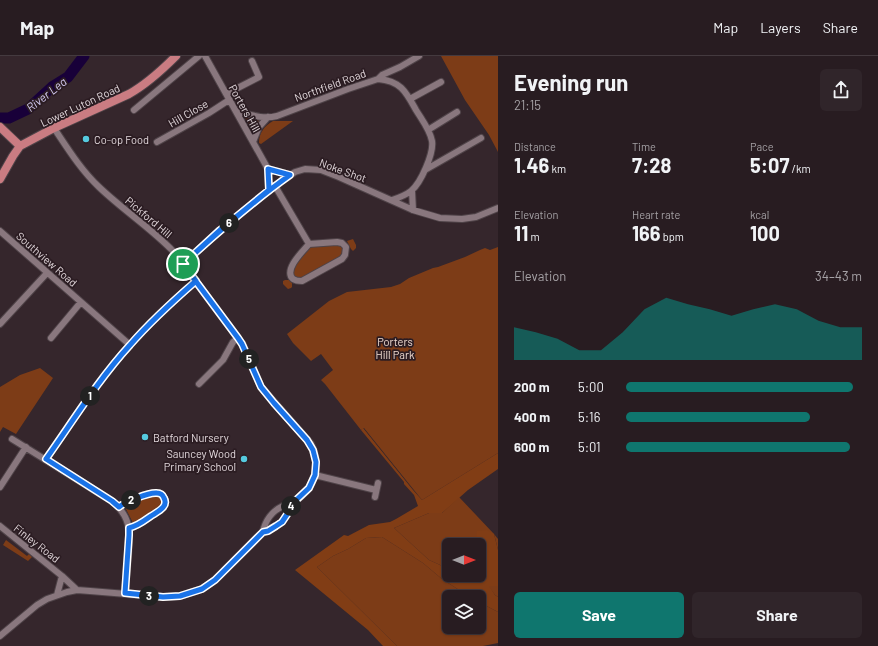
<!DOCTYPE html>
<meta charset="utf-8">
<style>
body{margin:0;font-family:Barlow,sans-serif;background:#30252a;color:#f1f3f6;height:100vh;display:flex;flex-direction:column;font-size:15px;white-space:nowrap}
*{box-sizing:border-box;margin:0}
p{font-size:13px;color:#a5a1a5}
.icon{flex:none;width:22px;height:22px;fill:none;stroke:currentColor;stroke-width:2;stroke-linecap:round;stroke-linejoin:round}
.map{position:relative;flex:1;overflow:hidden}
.sheet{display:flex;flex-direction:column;background:#281c21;width:380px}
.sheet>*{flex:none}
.needle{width:26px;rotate:90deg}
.tools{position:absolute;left:442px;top:482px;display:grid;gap:8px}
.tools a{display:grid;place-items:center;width:44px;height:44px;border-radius:6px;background:#281c21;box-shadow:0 1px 3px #0004,0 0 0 1px #443a3f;font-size:20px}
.pin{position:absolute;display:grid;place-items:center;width:34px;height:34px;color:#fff;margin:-17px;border:2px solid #fff;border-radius:50%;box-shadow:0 1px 4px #0007}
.km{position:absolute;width:20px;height:20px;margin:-10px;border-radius:50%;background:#222;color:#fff;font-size:11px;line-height:20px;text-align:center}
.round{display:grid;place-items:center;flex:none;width:42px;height:42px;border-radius:6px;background:#30252a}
.headline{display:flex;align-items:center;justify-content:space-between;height:68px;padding:0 16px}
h1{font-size:22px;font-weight:700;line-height:30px}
.metrics{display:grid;grid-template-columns:repeat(3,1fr);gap:6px;height:68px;padding:4px 16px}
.metrics div{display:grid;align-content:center}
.metrics b{font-size:20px;font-weight:700}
.metrics small{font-size:11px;font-weight:400}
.metrics p{font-size:11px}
.chart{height:112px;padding:8px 16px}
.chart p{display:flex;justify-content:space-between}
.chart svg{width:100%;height:72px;margin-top:4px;fill:#0f766e;opacity:.7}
.action{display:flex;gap:8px;margin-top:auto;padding:8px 16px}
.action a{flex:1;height:46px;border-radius:6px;background:#0f766e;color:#fff;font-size:16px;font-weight:700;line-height:46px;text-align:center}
.action a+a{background:#30252a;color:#f1f3f6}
ul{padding:0 16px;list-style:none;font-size:13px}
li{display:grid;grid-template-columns:64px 48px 1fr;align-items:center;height:30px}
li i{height:10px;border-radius:5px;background:#0f766e}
header{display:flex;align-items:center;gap:24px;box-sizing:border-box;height:56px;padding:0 20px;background:#281c21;border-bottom:1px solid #443a3f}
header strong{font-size:19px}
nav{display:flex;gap:22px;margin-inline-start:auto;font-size:14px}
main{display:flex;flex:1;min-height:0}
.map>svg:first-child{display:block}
.green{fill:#7d3c17}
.forest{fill:#813d15}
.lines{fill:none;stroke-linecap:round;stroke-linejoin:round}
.river{stroke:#180039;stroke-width:11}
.minor-casing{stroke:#4f4348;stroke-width:8}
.major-casing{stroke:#4f4348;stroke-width:10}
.minor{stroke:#89777e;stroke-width:6}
.major{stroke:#ca7c82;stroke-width:8}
.route-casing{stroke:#fff;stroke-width:8}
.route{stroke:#1a73e8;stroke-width:5}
.poi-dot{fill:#55cadf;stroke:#2b1c22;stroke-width:1.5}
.labels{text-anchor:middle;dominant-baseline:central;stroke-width:3.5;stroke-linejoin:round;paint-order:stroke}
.street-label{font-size:11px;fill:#e1d7db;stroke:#2b1c22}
.poi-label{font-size:11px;fill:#e1d7db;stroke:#2b1c22;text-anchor:start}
.park-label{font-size:11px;fill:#f1dcd1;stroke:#2b1c22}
.water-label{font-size:12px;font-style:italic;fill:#d4cbf2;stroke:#2b1c22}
</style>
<header>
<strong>Map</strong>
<nav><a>Map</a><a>Layers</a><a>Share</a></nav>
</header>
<main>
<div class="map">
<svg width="498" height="590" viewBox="0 0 498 590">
<rect width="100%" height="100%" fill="#35262c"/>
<!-- green -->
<path class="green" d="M 441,0 L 498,0 L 498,96 L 489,79 L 465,44 Z
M 244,60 L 258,64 L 259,67 L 253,76 Z
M 273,65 L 293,65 L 261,88 L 259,87 C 259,77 264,70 273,65 Z
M 353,183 L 356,189 L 356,192 L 353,195 L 351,193 L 347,185 Z
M 341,189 L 343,192 L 342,199 L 305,222 C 279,224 302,198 310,190 Z
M 498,191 L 498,397 L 422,444 L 364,372 L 361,374 L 325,328 L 321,324 L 333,314 L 321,298 L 311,305 L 293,287 L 287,278 L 329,245 L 347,236 L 391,231 L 400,228 L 409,222 L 433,212 L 438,211 L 465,201 L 480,194 L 485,192 L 490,194 Z
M 285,224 L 289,224 L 292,227 L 292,231 L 291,232 L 288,233 L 283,228 L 283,225 Z
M 40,312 L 53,322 L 16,378 L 3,371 L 0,376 L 0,331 L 20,319 Z
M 155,439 L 160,440 L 163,445 L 160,451 L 136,467 L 133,467 L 125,451 L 128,448 Z
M 459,441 L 494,478 L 498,483 L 498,494 L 494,478 L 476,481 L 475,489 L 449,489 L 449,513 L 429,504 L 394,472 L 429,457 L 442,457 Z
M 382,481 L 423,507 L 442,523 L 470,541 L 449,541 L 449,571 L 479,571 L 479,546 L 498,556 L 498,587 L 483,590 L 397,590 L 317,511 L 333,500 L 348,493 L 366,482 Z
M 6,484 L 27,500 L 29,498 L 32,501 L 28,505 L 3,489 Z
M 488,530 L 498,530 L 498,541 L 495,539 Z"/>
<!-- forest -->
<path class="forest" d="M 363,372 L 413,434 L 422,444 L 498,397 L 498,413 L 468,434 L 442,457 L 429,457 L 394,472 L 429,504 L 449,513 L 449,519 L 479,519 L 479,489 L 475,489 L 476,481 L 477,475 L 487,474 L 494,478 L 498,494 L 498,530 L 489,530 L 495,539 L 498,541 L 498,556 L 479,546 L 479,541 L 470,541 L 442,523 L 423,507 L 382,481 L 366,482 L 348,493 L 333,500 L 317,511 L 397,590 L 383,590 L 368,574 L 295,514 L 344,479 L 348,480 L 369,469 L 390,466 L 396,463 L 418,450 L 414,439 L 404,428 L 404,426 L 361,374 Z"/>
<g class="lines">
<!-- river -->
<path class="river" d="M 0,62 L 9,62 L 28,53 L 52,31 L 68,21 L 84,0"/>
<defs>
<path id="minor" d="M 205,0 L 268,113 L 269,135
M 378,23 C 401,25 406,36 416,54 C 422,64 430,74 432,85 C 434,97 421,127 411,135 C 406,139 398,142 392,144
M 226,38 L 259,21 L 252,5
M 410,43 L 441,26
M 134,54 L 199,0
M 236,55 C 249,58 262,64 277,60 L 348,33 L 378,23 L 382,19 L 400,11 L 419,0
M 54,72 C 68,93 81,114 99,131 C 123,154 151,172 174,196 L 243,289 L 261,331 L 311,388 C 322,411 315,432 294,446 C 291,448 287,448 283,450 C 272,455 265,465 263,476
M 428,74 L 457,56
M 157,86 L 209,57 L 229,44
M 253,86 L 259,71 L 268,61
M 268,113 L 290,119
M 425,114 L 481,82
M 275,130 L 309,188
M 412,135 L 413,154
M 0,175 L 130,289
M 337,186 L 342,187 L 346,191 L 345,199 L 342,203 L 302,225 C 298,225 296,225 293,223 C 283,214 303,195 309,188 Z
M 183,208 L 220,174 L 275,130 L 295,116 L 305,113 L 321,114 L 339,121 L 413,154 L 440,162 L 462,163 L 476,161 L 498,152
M 0,268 L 47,217
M 51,282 L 81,246
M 199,328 L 223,304 L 233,286 L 238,282
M 12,383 L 112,445 C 132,462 130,476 128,500 C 127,512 126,525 125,537
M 46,403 C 73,365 98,324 130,289 C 150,266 173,245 196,225
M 315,419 L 376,434
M 0,431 L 26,391
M 375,441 L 378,427
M 119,451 C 125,446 149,436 157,437 C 160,437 163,439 164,442 C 169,451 157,456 151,460 C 144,465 138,470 129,472
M 0,470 L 62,520 L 77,534
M 57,539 L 62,520
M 0,580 L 37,549 L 47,543 L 67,536 L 77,534 L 90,535 L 163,541 L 180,540 L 202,533 L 215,524 L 263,476 L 276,470 L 282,466 L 290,454 L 293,447"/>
<path id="major" d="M 0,71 L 20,90
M 0,123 L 13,100 L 20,90 L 54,72 L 129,38 C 147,28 162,14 176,0"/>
</defs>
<!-- minor casing -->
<use href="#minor" class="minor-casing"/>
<!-- major casing -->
<use href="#major" class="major-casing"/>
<!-- minor -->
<use href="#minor" class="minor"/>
<!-- major -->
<use href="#major" class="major"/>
</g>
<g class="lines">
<defs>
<path id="route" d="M 183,208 L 196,225 C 173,245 150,266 130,289 C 98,324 73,365 46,403 L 112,445 L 119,451 C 125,446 149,436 157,437 C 160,437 163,439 164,442 C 169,451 157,456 151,460 C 144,465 138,470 129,472 L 129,479 L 125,537 L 163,541 L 180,540 L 202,533 L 215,524 L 263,476 L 268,475 L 276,470 L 282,466 L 290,454 L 293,447 L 309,432 L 315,419 L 316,406 L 313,394 L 307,384 L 274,347 L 261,331 L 242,288 L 238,282 L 183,208 L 220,174 L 269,134 L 268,113 L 290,119 C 252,146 217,177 183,208"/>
</defs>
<!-- route casing -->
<use href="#route" class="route-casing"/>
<!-- route -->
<use href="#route" class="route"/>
</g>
<!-- markers -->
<g class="poi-dot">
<circle cx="86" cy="83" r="4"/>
<circle cx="145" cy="381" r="4"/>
<circle cx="244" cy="403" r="4"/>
</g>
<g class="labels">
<!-- street labels -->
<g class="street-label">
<text transform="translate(330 29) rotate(-20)">Northfield Road</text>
<text transform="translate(80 49) rotate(-25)">Lower Luton Road</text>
<text transform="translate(245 52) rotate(61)">Porters Hill</text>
<text transform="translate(188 57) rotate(-30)">Hill Close</text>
<text transform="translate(343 114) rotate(20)">Noke Shot</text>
<text transform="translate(149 161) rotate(40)">Pickford Hill</text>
<text transform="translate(47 203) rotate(41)">Southview Road</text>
<text transform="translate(37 487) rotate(38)">Finley Road</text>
</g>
<!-- poi labels -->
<g class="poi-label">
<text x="94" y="83">Co-op Food</text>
<text x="153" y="381">Batford Nursery</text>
<text x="236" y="397" text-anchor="end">Sauncey Wood<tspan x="236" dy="13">Primary School</tspan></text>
</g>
<!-- park labels -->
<g class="park-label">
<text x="395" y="285">Porters<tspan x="395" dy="13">Hill Park</tspan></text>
</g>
<!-- water labels -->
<g class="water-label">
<text transform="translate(46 38) rotate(-38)">River Lea</text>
</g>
</g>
</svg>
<div class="tools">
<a><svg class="needle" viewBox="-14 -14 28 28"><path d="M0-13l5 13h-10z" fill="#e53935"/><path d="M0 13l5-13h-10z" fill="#a5a1a5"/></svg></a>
<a><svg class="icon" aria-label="layers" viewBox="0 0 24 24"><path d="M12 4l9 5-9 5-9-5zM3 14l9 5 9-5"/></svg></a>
</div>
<div class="pin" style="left:183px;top:208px;background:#1e9e55"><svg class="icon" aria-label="arrive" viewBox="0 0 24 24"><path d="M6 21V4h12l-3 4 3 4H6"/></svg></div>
<b class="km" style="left:90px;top:340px">1</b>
<b class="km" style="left:131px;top:444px">2</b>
<b class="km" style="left:149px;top:540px">3</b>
<b class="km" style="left:291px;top:450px">4</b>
<b class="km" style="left:249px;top:303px">5</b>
<b class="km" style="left:229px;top:167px">6</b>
</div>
<section class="sheet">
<div class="headline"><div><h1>Evening run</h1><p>21:15</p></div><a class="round"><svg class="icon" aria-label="share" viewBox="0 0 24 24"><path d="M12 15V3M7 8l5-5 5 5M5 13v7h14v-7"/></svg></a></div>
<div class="metrics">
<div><p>Distance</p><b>1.46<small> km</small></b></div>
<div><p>Time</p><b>7:28</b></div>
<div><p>Pace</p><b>5:07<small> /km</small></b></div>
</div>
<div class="metrics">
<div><p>Elevation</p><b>11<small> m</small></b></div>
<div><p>Heart rate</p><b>166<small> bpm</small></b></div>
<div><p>kcal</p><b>100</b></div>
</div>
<div class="chart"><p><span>Elevation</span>34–43 m</p>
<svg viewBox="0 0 160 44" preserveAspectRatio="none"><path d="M0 44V24L10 27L20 31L30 38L40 38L50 27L60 13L70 6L80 10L90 13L100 17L110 13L120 10L130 13L140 20L150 24L160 24V44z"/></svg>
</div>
<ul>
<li><b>200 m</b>5:00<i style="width:96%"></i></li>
<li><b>400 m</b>5:16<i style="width:78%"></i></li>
<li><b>600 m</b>5:01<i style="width:95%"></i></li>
</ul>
<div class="action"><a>Save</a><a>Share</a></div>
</section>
</main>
